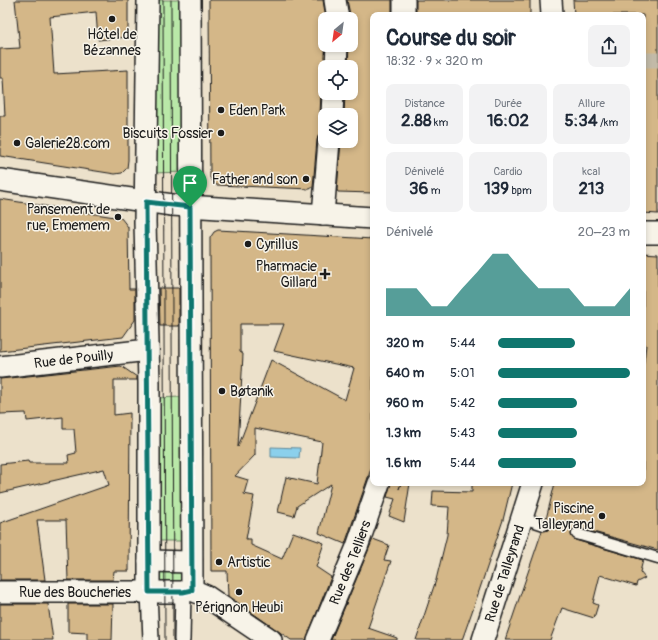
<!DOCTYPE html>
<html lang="fr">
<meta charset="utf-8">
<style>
body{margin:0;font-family:Pangolin,sans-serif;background:#f2f2f3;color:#1f2937;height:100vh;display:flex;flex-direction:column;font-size:15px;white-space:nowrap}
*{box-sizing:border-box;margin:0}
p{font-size:13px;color:#747a83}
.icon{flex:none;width:22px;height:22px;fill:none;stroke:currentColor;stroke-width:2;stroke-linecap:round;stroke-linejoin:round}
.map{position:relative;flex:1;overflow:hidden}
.details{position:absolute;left:370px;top:12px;width:276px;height:474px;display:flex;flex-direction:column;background:#fff;border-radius:8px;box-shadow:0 2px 6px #0003}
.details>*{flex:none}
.needle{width:26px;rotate:209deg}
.controls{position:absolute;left:318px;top:12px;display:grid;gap:8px}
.controls a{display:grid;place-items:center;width:40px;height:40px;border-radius:8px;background:#fff;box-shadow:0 2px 6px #0003;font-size:20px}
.pin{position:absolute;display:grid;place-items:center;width:34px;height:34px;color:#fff;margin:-41px -17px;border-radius:50% 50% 50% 0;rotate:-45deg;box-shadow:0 0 4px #0007}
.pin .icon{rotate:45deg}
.round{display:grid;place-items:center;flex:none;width:42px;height:42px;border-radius:8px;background:#f2f2f3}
.summary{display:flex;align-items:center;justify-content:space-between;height:68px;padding:0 16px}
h1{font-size:22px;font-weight:700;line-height:30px}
.metrics{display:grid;grid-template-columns:repeat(3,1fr);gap:6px;height:68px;padding:4px 16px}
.metrics div{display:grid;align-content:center;border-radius:8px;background:#f2f2f3;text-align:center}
.metrics b{font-size:17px;font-weight:700}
.metrics small{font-size:11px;font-weight:400}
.metrics p{font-size:11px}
.chart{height:112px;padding:8px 16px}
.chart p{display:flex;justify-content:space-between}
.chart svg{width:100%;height:72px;margin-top:4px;fill:#0f766e;opacity:.7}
ul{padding:0 16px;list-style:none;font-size:13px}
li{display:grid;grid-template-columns:64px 48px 1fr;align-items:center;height:30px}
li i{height:10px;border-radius:5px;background:#0f766e}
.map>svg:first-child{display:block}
.green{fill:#b9e8a8;stroke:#6a8262}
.water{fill:#8bd0ec;stroke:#5f8899}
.building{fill:#d4b788;stroke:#1c1c1c;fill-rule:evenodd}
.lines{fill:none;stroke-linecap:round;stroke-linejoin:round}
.pedestrian-tunnel{stroke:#c2baa8;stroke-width:15;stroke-dasharray:15 8;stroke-linecap:butt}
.service-casing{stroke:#1c1c1c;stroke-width:13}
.pedestrian-casing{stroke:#1c1c1c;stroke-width:18}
.minor-casing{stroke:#1c1c1c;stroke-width:24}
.service{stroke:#f7f3e8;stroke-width:10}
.pedestrian{stroke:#f7f3e8;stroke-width:15}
.minor{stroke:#f7f3e8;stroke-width:21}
.tram{stroke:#1c1c1c;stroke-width:1}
.route-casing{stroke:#fff;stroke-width:8}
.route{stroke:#0f766e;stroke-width:5}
.poi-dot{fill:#1c1c1c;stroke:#f7f3e8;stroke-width:1.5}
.labels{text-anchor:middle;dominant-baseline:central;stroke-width:3;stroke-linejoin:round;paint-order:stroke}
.poi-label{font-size:14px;fill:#1c1c1c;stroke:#f7f3e8;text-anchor:start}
.street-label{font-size:14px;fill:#1c1c1c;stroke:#f7f3e8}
</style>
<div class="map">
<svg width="658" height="640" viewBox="0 0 658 640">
<rect width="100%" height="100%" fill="#ece1cb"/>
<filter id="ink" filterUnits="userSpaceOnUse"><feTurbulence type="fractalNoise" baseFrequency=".025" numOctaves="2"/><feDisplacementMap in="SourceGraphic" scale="8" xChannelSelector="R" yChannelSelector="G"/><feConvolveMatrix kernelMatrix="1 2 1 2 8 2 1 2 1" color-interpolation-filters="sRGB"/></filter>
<g filter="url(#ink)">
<!-- green -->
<path class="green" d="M 152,0 L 182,0 L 184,172 L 153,173 Z
M 183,397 L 184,541 L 153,541 L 152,398 Z
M 184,569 L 184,586 L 153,587 L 153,570 Z"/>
<!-- water -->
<path class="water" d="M 271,447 L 300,448 L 299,458 L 271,457 Z"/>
<!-- building -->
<path class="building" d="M 15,0 L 128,0 L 128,37 L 98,40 L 96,12 L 50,17 L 54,74 L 128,70 L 128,160 L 127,168 L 122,173 L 115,174 L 0,156 L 0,116 L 5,116 L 3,78 L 0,78 L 0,49 L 20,48 Z
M 209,0 L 323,0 L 326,19 L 325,85 L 321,92 L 320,114 L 321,120 L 325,125 L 325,130 L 319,134 L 317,140 L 313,187 L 310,189 L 216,185 L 210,178 Z
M 347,0 L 392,0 L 392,15 L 373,15 L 373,193 L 338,192 L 337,190 L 341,141 L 351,141 L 351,115 L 344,115 L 345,93 L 351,93 L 351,67 L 348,67 L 349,45 L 351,45 L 351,19 Z
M 416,0 L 530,0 L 530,15 L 416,15 Z
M 573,0 L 658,0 L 658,214 L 643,213 L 643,15 L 574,15 Z
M 0,199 L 121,218 L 128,227 L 129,289 L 135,289 L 135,320 L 123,337 L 0,351 Z
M 218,230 L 373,239 L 373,463 L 345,544 L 319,533 L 331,484 L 297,506 L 294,516 L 278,512 L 286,477 L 317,484 L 322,442 L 255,428 L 255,455 L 235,476 L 248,480 L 244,494 L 254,496 L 246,539 L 251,539 L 251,545 L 282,559 L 293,532 L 324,543 L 316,567 L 331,577 L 306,640 L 291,640 L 228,596 L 227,571 L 211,571 L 210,238 L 214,232 ZM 240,324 L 284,324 L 274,351 L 354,368 L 345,400 L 271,360 L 238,447 L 243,354 L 240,352 Z
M 643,253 L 658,254 L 658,550 L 579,528 L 573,529 L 571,535 L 575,540 L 643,560 L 640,572 L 645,578 L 637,582 L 636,586 L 600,575 L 593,603 L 598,605 L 594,618 L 562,608 L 550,640 L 505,640 L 542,531 L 548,530 L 550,527 L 549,521 L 546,519 L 555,483 L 643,483 L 643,369 L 646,345 L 643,344 Z
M 159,288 L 179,288 L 179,326 L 160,326 Z
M 121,366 L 137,377 L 137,380 L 114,380 L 114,415 L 130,413 L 129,571 L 114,571 L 113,580 L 68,580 L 66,520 L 37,520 L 45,580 L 0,580 L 0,523 L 109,485 L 104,469 L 0,493 L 0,464 L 28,461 L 29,463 L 69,463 L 68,455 L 76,453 L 74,429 L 63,429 L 63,417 L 27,421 L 26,413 L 0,414 L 0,379 Z
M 391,483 L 401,483 L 399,489 L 401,483 L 410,483 L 404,522 L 389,516 L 395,499 L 387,497 Z
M 472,483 L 512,483 L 503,520 L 474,606 L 462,640 L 416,640 L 436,580 L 447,535 L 449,507 L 432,506 L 433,491 L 472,492 Z
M 373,539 L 389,545 L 384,560 L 391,561 L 368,628 L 397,638 L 397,640 L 331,640 Z
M 0,604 L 48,604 L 53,640 L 0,640 Z
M 68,604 L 113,604 L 112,640 L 87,640 L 87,633 L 68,632 Z"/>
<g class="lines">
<!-- pedestrian-tunnel -->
<path class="pedestrian-tunnel" d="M 643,60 L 658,60"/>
<defs>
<path id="service" d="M 523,518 L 544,525
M 577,534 L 658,558"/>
<path id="pedestrian" d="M 149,592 L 151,640
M 182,640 L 183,592"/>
<g id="minor">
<path d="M 148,0 L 145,222 L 149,383 L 149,592"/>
<path d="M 190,0 L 192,590"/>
<path d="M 335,0 L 338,19"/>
<path d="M 404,0 L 404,15"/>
<path d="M 551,0 L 552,15"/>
<path d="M 336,67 L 337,45"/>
<path d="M 332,115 L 333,93"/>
<path d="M 0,180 L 172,205 L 373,218"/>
<path d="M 323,215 L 329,141"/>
<path d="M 643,233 L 658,233"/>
<path id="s1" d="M 0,367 L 148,350"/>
<path d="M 149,561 L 191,562"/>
<path d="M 192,590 L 206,596 L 271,640"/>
<path id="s2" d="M 0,592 L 183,592 L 192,590"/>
<path id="s3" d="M 318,640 L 357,547 L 379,483"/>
<path id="s4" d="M 483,640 L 533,483"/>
</g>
</defs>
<!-- service casing -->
<use href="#service" class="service-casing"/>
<!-- pedestrian casing -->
<use href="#pedestrian" class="pedestrian-casing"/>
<!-- minor casing -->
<use href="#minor" class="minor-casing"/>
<!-- service -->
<use href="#service" class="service"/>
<!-- pedestrian -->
<use href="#pedestrian" class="pedestrian"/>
<!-- minor -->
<use href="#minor" class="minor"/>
<!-- tram -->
<path class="tram" d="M 163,0 L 165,640
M 171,0 L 173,640"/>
</g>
</g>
<g class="lines" filter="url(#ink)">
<defs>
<path id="route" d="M 146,202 L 190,207 L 192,590 L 183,592 L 149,592 Z"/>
</defs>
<!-- route casing -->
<use href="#route" class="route-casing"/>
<!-- route -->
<use href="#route" class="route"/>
</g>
<!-- markers -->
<g class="poi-dot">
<circle cx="112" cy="19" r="4"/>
<circle cx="221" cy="110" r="4"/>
<circle cx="221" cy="133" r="4"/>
<circle cx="17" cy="143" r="4"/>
<circle cx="306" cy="179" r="4"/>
<circle cx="118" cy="217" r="4"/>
<circle cx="248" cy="244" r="4"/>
<path d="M323 268h4v4h4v4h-4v4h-4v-4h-4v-4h4z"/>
<circle cx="222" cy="391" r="4"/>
<circle cx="602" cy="516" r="4"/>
<circle cx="219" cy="562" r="4"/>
<circle cx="239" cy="592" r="4"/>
</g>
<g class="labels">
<!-- poi labels -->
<g class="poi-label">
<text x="112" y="34" text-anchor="middle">Hôtel de<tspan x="112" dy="16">Bézannes</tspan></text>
<text x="229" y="110">Eden Park</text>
<text x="213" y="133" text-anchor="end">Biscuits Fossier</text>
<text x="25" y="143">Galerie28.com</text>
<text x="298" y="179" text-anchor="end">Father and son</text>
<text x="110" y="209" text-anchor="end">Pansement de<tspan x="110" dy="16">rue, Ememem</tspan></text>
<text x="256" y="244">Cyrillus</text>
<text x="317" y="266" text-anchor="end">Pharmacie<tspan x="317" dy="16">Gillard</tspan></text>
<text x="230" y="391">Bøtanik</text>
<text x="594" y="508" text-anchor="end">Piscine<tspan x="594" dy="16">Talleyrand</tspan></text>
<text x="227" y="562">Artistic</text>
<text x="239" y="607" text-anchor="middle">Pérignon Heubi</text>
</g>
<!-- street labels -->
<g class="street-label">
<text stroke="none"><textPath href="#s1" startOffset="74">Rue de Pouilly</textPath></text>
<text stroke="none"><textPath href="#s3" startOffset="84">Rue des Telliers</textPath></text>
<text stroke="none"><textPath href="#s4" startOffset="70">Rue de Talleyrand</textPath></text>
<text stroke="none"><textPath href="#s2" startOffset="75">Rue des Boucheries</textPath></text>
</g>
</g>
</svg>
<div class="controls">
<a><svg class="needle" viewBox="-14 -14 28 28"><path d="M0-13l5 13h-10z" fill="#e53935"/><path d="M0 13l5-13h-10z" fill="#747a83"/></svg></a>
<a><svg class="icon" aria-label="locate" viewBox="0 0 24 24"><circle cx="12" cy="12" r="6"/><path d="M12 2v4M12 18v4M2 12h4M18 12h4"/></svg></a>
<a><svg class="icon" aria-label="layers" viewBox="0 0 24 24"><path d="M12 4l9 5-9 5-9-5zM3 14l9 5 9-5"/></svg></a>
</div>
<div class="pin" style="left:190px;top:207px;background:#1e9e55"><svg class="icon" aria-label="arrive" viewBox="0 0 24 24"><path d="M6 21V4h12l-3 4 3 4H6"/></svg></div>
<section class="details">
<div class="summary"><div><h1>Course du soir</h1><p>18:32 · 9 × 320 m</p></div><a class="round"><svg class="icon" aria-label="share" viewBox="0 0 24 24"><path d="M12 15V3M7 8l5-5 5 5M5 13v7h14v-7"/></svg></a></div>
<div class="metrics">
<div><p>Distance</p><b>2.88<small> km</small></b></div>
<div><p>Durée</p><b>16:02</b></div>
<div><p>Allure</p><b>5:34<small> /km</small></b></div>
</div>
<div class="metrics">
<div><p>Dénivelé</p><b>36<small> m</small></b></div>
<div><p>Cardio</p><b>139<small> bpm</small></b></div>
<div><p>kcal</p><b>213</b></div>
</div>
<div class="chart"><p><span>Dénivelé</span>20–23 m</p>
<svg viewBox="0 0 160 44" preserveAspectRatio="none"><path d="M0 44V27L10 27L20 27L30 38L40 38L50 27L60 17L70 6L80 6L90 17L100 27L110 27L120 27L130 38L140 38L150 38L160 27V44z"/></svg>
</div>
<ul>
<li><b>320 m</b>5:44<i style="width:58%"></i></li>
<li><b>640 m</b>5:01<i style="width:100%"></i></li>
<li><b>960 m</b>5:42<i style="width:60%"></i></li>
<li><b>1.3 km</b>5:43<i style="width:60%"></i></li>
<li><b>1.6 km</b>5:44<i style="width:59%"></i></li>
</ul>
</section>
</div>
